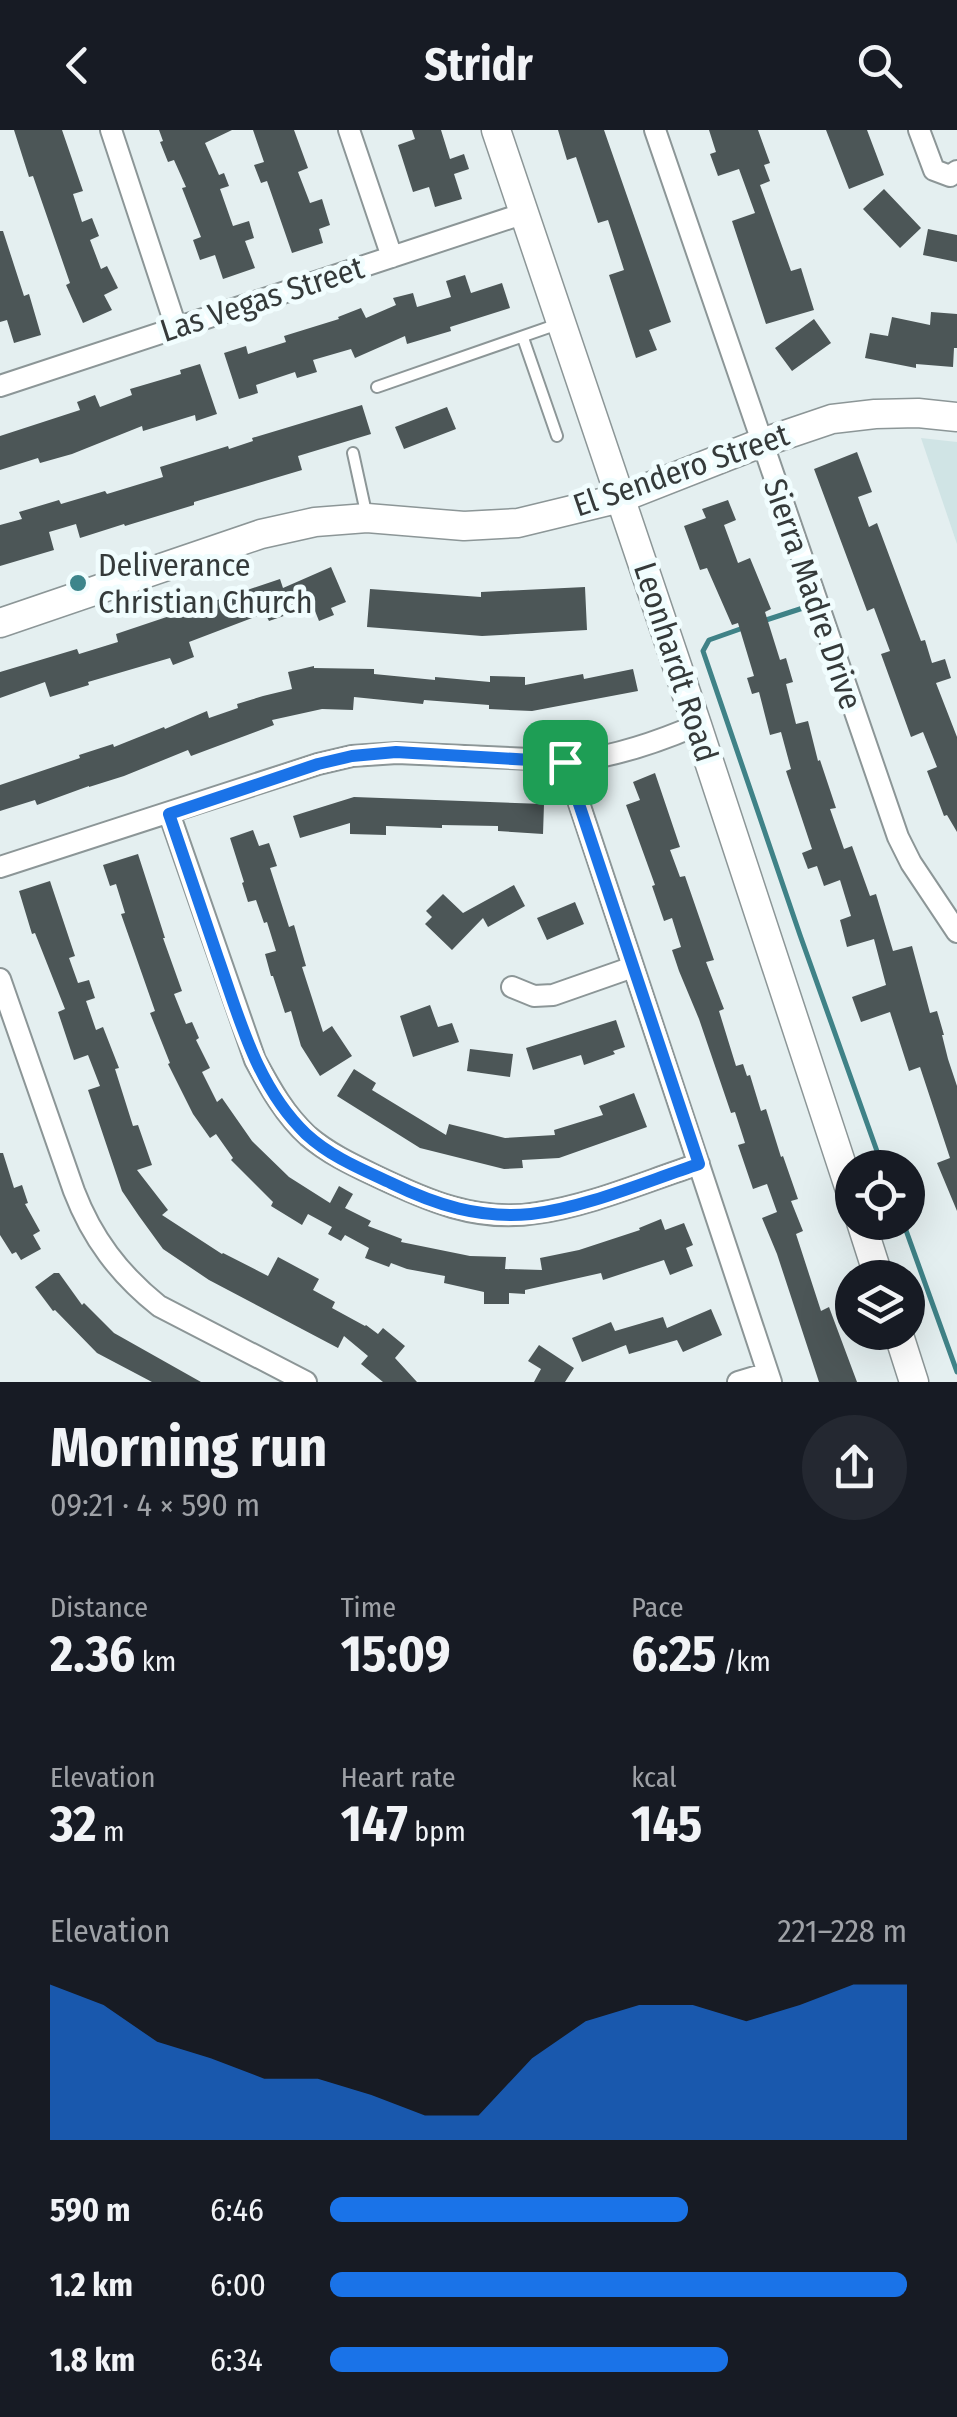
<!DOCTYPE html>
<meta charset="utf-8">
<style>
body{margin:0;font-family:"Fira Sans Condensed",sans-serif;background:#242831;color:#f1f3f6;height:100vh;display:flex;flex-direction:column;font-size:38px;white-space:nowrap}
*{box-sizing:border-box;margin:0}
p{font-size:32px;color:#9ea1a6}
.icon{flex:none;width:55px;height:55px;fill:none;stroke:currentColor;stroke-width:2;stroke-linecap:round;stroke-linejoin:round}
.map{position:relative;height:1252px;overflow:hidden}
.sheet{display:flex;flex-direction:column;background:#171b24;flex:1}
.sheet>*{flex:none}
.controls{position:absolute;left:835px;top:1020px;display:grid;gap:20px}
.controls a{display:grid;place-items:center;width:90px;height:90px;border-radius:50%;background:#171b24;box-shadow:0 10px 40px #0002;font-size:50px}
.pin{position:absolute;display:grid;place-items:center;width:85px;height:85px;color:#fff;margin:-42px;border-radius:20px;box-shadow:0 5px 15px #0006}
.round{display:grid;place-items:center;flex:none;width:105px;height:105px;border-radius:52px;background:#242831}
.headline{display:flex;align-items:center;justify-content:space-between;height:170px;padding:0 50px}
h1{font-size:55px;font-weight:700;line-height:75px}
.metrics{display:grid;grid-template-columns:repeat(3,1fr);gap:15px;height:170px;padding:10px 50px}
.metrics div{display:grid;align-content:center}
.metrics b{font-size:50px;font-weight:700}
.metrics small{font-size:28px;font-weight:400}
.metrics p{font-size:28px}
.chart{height:280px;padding:20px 50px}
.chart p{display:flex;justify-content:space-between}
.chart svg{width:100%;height:180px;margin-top:10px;fill:#1a73e8;opacity:.7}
ul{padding:0 50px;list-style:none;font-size:32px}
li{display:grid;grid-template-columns:160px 120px 1fr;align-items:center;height:75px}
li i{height:25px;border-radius:12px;background:#1a73e8}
header{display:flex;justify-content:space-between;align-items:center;height:130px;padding:0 50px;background:#171b24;font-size:45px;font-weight:700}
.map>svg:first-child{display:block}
.built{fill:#d0e4e5}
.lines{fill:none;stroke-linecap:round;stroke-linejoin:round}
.stream{stroke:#3f8287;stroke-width:5}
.building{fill:#4c5657}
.lane-casing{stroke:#8c9697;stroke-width:14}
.street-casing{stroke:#8c9697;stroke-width:24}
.secondary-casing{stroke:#8c9697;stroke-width:31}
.lane{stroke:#fff;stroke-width:10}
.street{stroke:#fff;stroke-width:20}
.secondary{stroke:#fff;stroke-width:28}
.route-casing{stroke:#fff;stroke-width:20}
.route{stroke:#1a73e8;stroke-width:12}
.poi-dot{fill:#3d858b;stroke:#f1fdfe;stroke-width:4}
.labels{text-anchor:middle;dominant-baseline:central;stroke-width:10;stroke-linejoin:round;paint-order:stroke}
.street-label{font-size:32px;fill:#353a3a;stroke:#f1fdfe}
.poi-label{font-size:32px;fill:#353a3a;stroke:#f1fdfe;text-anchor:start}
</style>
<header><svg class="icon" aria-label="back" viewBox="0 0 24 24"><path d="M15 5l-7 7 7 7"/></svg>Stridr<svg class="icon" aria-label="search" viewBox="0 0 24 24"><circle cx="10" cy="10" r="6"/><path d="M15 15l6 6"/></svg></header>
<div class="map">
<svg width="957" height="1252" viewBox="0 0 957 1252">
<rect width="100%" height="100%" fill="#e4eff0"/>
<!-- built -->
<path class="built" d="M 921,308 L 957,312 L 957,414 Z"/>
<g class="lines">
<!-- stream -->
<path class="stream" d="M 763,491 L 803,478
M 743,498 L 709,510 L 703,521 L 800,805 L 883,1038
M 903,1092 L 957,1242"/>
</g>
<!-- building -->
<path class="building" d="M 14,0 L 62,0 L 83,61 L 73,64 L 82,92 L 92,88 L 99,106 L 90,110 L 101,139 L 107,136 L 118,158 L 104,165 L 112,180 L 83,193 L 66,155 L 70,153 L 33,46 L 29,47 Z
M 159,0 L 232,0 L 205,13 L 219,45 L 224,43 L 229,56 L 220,59 L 233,96 L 249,91 L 254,108 L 245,111 L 255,138 L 223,149 L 215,125 L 200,130 L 193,110 L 201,107 L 182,58 L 186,57 L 174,30 L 168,32 L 160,12 L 163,11 Z
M 253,0 L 294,0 L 308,38 L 298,42 L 310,73 L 322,69 L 330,95 L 319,99 L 323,113 L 292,123 L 267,51 L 261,53 L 254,35 L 264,32 Z
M 412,0 L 441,0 L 450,29 L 464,24 L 469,39 L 454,44 L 462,69 L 435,77 L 429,57 L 413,62 L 398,15 L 415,9 Z
M 558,0 L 604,0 L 671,192 L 649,200 L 657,220 L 636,228 L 609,145 L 624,140 L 608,90 L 598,93 L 576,27 L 567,30 Z
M 709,0 L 758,0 L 770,33 L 764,35 L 770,51 L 760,55 L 791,141 L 801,138 L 814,180 L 766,194 L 732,91 L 755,83 L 739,39 L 718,46 L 710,24 L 716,22 Z
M 826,0 L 867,0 L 884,45 L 849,59 Z
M 884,59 L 921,98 L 900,118 L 863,79 Z
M 928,99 L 957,105 L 957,132 L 923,125 Z
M 0,101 L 3,101 L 24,166 L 29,164 L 41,205 L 14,213 L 7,190 L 0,192 Z
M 465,145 L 471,163 L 502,153 L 510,178 L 450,197 L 451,201 L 407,214 L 405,206 L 355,228 L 351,219 L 313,230 L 317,242 L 297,248 L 295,242 L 256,255 L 258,263 L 239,269 L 224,223 L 246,216 L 248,224 L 286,212 L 284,206 L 339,189 L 338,187 L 361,178 L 366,188 L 396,175 L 393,168 L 413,163 L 417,177 L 451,167 L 446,151 Z
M 931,182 L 957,184 L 957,218 L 954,218 L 953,237 L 916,234 L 916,238 L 865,228 L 870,203 L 888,206 L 892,187 L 930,195 Z
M 814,189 L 831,213 L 792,241 L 775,218 Z
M 200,234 L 217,284 L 196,291 L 195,285 L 143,301 L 142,296 L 72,324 L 40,333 L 38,328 L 0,340 L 0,306 L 80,280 L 77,272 L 95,265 L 100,277 L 132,265 L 130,259 L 181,244 L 180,240 Z
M 362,275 L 371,304 L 298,326 L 302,340 L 194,372 L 194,375 L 125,396 L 124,394 L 80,408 L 76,394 L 49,402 L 54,420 L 0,436 L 0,395 L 22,389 L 19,382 L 59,370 L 61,374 L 105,361 L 107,364 L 163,347 L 160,337 L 228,316 L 229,319 L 253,311 L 252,308 Z
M 447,277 L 456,299 L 404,319 L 395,297 Z
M 857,322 L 872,362 L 858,367 L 869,397 L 877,393 L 921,511 L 925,510 L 932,533 L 945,529 L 951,548 L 936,553 L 957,607 L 957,702 L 947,685 L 944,686 L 927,641 L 937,637 L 923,602 L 911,607 L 881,524 L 890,521 L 874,478 L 867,481 L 814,339 Z
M 728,370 L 736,390 L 724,395 L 738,433 L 750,428 L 771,479 L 765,482 L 780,530 L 786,528 L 793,552 L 786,554 L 796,594 L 808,591 L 818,631 L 820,630 L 836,678 L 830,679 L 844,719 L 852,716 L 870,766 L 876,764 L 893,821 L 912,816 L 930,883 L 937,881 L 944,905 L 942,905 L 948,929 L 957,956 L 957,1081 L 937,1033 L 950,1028 L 920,937 L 909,941 L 890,882 L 861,892 L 852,867 L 886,855 L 874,809 L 847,817 L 840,790 L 851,786 L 840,750 L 824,756 L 817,736 L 808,739 L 802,723 L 812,719 L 786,641 L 791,639 L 781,602 L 770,605 L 759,562 L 752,564 L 747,548 L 754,546 L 738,493 L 732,495 L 707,438 L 700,440 L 684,396 L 706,388 L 702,379 Z
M 331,437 L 346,472 L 331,478 L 334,485 L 319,491 L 313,476 L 269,491 L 265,483 L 189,512 L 194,527 L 173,535 L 170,528 L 88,552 L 89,555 L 50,567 L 45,552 L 0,568 L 0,542 L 77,519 L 79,524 L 118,512 L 116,504 L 280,449 L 283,458 Z
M 585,457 L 587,500 L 482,506 L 367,497 L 370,459 L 481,467 L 481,462 Z
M 314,536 L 314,538 L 374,539 L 374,544 L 435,550 L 435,547 L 490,552 L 490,546 L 525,547 L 525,555 L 583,544 L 584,549 L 633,539 L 638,561 L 532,581 L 489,579 L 489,575 L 424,570 L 423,574 L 354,567 L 353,580 L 322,579 L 272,590 L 274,595 L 191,626 L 188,620 L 124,646 L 89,657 L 89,656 L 37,675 L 35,670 L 0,681 L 0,655 L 80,628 L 79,625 L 113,614 L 114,617 L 164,597 L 165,599 L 207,581 L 209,588 L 238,578 L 237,574 L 263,566 L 292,559 L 288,542 Z
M 655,643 L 680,717 L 670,720 L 680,747 L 685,746 L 714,830 L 706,832 L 724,879 L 719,881 L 736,936 L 743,934 L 747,946 L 750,945 L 761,981 L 766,979 L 781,1027 L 783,1026 L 798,1069 L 791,1071 L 803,1101 L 796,1104 L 821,1181 L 829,1177 L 857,1252 L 819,1252 L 777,1124 L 762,1088 L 777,1082 L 767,1054 L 753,1059 L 738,1015 L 745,1013 L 735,982 L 731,983 L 699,889 L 679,841 L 672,820 L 681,817 L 672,788 L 664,791 L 652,756 L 655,755 L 626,675 L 640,670 L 633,652 Z
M 354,667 L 544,674 L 543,704 L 498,701 L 498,696 L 442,695 L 442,698 L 386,696 L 386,705 L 350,704 L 350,693 L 300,708 L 293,686 Z
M 253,700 L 259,716 L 269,713 L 277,736 L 270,738 L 289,797 L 294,795 L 306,836 L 302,837 L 323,902 L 332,896 L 352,926 L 320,946 L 301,916 L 291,881 L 285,883 L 273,846 L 271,846 L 265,824 L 276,821 L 267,792 L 264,793 L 256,770 L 248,772 L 242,753 L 244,752 L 230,708 Z
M 138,724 L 165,808 L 163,808 L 182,861 L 174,864 L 186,894 L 192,892 L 199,908 L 196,910 L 210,938 L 202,942 L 217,972 L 222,968 L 252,1011 L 289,1047 L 330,1073 L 339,1056 L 353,1064 L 345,1078 L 371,1091 L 368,1096 L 402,1109 L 401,1112 L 470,1126 L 506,1127 L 505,1139 L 542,1140 L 540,1128 L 579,1120 L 640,1100 L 639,1098 L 661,1089 L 665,1100 L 684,1093 L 693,1115 L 686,1118 L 693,1136 L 670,1145 L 664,1130 L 603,1150 L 601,1143 L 525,1160 L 525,1164 L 509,1163 L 509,1174 L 484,1174 L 484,1162 L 444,1153 L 445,1146 L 407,1139 L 391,1133 L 389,1137 L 365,1128 L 369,1118 L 345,1105 L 341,1111 L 328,1104 L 332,1097 L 308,1084 L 302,1095 L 271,1076 L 273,1072 L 231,1030 L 233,1028 L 216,1004 L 210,1008 L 193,984 L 168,934 L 170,933 L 150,883 L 155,881 L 121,784 L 125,783 L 116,754 L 110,756 L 103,735 Z
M 50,751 L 75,826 L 69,828 L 78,853 L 89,850 L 95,868 L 86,871 L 96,900 L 103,897 L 119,938 L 115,939 L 133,996 L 138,995 L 152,1035 L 137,1040 L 168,1080 L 162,1085 L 222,1124 L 223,1123 L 268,1146 L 278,1127 L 319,1149 L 313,1160 L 335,1172 L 332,1178 L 365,1196 L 366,1195 L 378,1204 L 383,1198 L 405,1216 L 395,1228 L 417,1252 L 383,1252 L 361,1234 L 368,1226 L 344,1206 L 338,1218 L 209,1150 L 163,1119 L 139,1086 L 122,1061 L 88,960 L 100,956 L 88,925 L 74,930 L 58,882 L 65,879 L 35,803 L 32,804 L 19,761 Z
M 514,755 L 525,776 L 488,797 L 483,788 L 452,820 L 425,794 L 432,787 L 426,781 L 443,764 L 463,783 Z
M 575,772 L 584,794 L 547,810 L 537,788 Z
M 430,875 L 438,897 L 452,893 L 459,912 L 413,927 L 400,886 Z
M 616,890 L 625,917 L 613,921 L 615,924 L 584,935 L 581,925 L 533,940 L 526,918 Z
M 470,919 L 513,924 L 510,947 L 467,941 Z
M 354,939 L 376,953 L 372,960 L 446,1005 L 449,994 L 505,1008 L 555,1005 L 554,1000 L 603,985 L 599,976 L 634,963 L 647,997 L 559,1028 L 522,1030 L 523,1038 L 504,1039 L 420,1018 L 337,966 Z
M 0,1023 L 3,1023 L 14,1058 L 22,1055 L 28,1073 L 25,1074 L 40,1101 L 33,1105 L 41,1119 L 21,1130 L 16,1122 L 12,1124 L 0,1105 Z
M 54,1143 L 59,1143 L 82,1175 L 84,1173 L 114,1203 L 201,1252 L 152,1252 L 97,1223 L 55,1180 L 53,1181 L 35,1157 Z
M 711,1179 L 722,1205 L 683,1222 L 677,1210 L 629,1224 L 626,1215 L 582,1232 L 572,1208 L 611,1192 L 615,1201 L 663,1187 L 667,1198 Z
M 539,1215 L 574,1238 L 565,1252 L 534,1252 L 541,1239 L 528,1231 Z"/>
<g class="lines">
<defs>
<path id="lane" d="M 523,208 L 557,306
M 377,257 L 561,193
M 353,323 L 367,387"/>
<path id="street" d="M 111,0 L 176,197
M 349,0 L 392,127
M 655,0 L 898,707 L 911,733 L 957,802
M 919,0 L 934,40 L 950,46 L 957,41
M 0,256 L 525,83
M 565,631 L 771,1252
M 169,683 L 255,930 C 270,958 285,985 308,1006 C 328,1023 351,1034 374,1045 C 426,1070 477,1093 537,1083 C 592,1075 646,1051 699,1034
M 0,737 L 318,634 L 352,626 L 397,623 L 577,631 C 619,625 658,612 697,595
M 0,849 L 74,1061 C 92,1108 119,1144 159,1176 L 306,1252
M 512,857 L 534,866 L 553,865 L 633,837
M 738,1252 L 768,1243"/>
<path id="secondary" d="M 496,0 L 697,595 L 852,1066
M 0,493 L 261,404 L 315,392 L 367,388 L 464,396 L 518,393 L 621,368 L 761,313 L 832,289 L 875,284 L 918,283 L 957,287
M 861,1092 L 879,1148
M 898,1202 L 914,1252"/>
</defs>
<!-- lane casing -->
<use href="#lane" class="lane-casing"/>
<!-- street casing -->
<use href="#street" class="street-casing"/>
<!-- secondary casing -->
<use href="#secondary" class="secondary-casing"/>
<!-- lane -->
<use href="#lane" class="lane"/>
<!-- street -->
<use href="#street" class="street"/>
<!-- secondary -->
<use href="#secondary" class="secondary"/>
</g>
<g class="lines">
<defs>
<path id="route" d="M 396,622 L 565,632 L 699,1034 C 647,1051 585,1078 531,1084 C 480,1089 436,1075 391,1053 C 361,1039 331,1027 306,1004 C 257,957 240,890 218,828 C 202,780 185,732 169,684 L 318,634 L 352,626 Z"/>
</defs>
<!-- route casing -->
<use href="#route" class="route-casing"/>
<!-- route -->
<use href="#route" class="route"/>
</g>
<!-- markers -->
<circle class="poi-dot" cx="78" cy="453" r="10"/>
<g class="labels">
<!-- street labels -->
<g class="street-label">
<text transform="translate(262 169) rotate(-18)">Las Vegas Street</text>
<text transform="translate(681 340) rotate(-19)">El Sendero Street</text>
<text transform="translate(813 464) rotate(71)">Sierra Madre Drive</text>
<text transform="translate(676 532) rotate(72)">Leonhardt Road</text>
</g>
<!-- poi labels -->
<g class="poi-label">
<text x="98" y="435">Deliverance<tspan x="98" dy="37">Christian Church</tspan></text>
</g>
</g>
</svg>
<div class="controls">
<a><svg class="icon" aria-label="locate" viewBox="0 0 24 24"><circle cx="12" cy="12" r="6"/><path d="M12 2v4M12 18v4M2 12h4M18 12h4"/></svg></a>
<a><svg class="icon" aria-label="layers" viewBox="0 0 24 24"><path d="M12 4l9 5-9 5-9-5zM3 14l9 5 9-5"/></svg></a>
</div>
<div class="pin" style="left:565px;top:632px;background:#1e9e55"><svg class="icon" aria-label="arrive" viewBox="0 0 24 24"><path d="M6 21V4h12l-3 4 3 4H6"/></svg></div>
</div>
<section class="sheet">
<div class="headline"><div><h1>Morning run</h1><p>09:21 · 4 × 590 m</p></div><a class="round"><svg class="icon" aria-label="share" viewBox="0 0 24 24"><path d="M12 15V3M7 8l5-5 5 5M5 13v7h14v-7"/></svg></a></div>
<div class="metrics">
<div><p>Distance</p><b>2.36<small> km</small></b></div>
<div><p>Time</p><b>15:09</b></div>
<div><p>Pace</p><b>6:25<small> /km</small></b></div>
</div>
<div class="metrics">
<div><p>Elevation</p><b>32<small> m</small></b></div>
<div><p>Heart rate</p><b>147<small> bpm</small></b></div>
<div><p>kcal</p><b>145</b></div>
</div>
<div class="chart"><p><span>Elevation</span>221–228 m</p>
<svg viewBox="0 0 160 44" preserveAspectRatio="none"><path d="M0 44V6L10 11L20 20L30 24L40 29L50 29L60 33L70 38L80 38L90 24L100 15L110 11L120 11L130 15L140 11L150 6L160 6V44z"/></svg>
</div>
<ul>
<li><b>590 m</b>6:46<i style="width:62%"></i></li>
<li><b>1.2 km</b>6:00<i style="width:100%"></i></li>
<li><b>1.8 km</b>6:34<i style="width:69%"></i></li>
</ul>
</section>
